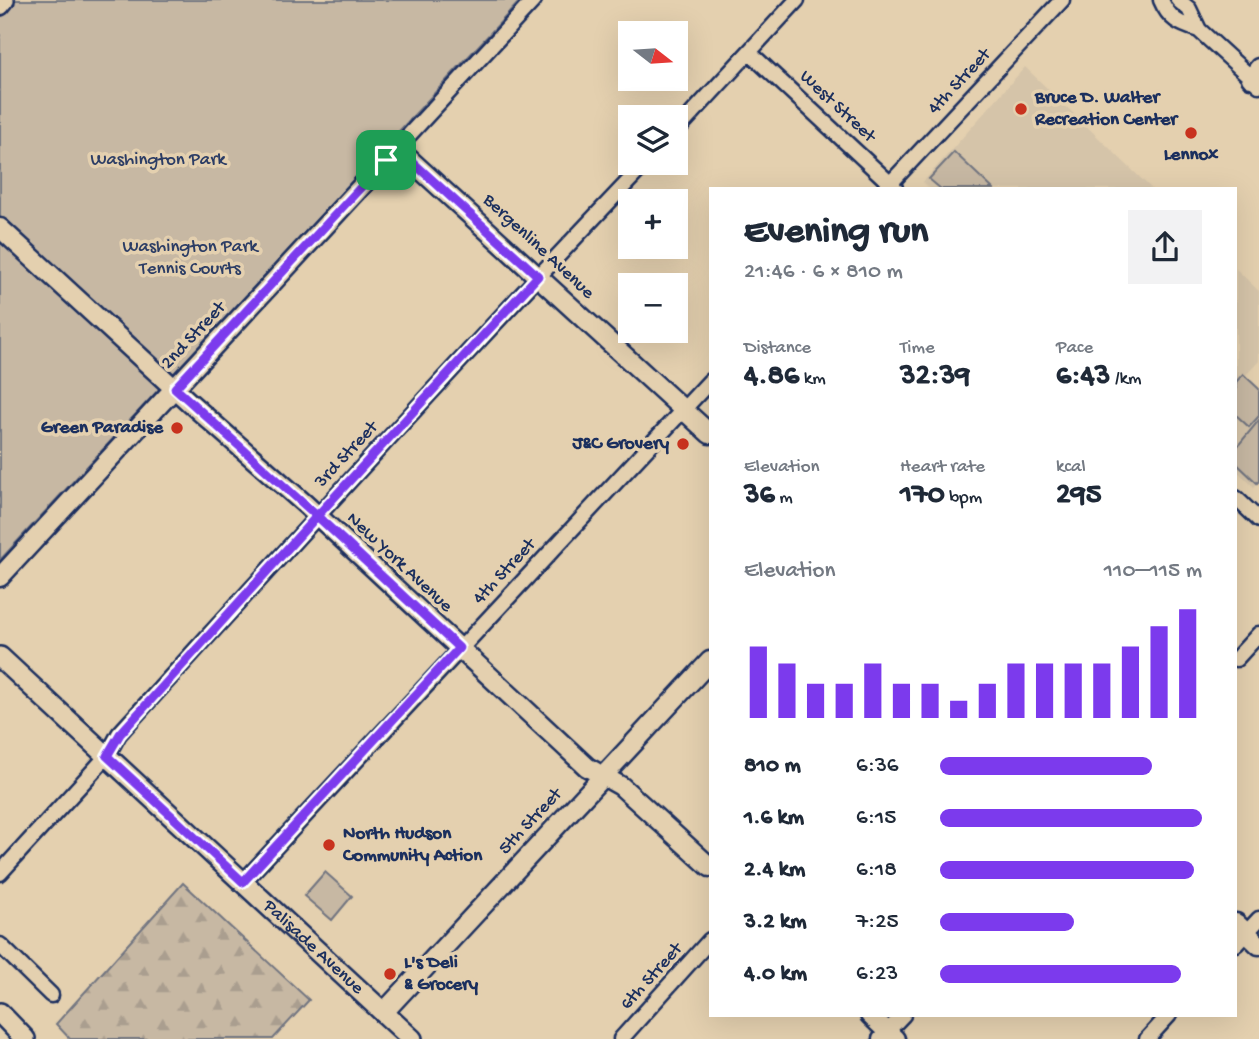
<!DOCTYPE html>
<meta charset="utf-8">
<style>
body{margin:0;font-family:"Gochi Hand",sans-serif;background:#f2f2f3;color:#1f2937;height:100vh;display:flex;flex-direction:column;font-size:26px;white-space:nowrap}
*{box-sizing:border-box;margin:0}
p{font-size:23px;color:#747a83}
.icon{flex:none;width:38px;height:38px;fill:none;stroke:currentColor;stroke-width:2;stroke-linecap:round;stroke-linejoin:round}
.map{position:relative;flex:1;overflow:hidden}
.side{position:absolute;left:709px;top:187px;width:528px;height:830px;display:flex;flex-direction:column;background:#fff;border-radius:0px;box-shadow:0 7px 28px #0002}
.side>*{flex:none}
.needle{width:46px;rotate:107deg}
.tools{position:absolute;left:618px;top:21px;display:grid;gap:14px}
.tools a{display:grid;place-items:center;width:70px;height:70px;border-radius:0px;background:#fff;box-shadow:0 7px 28px #0002;font-size:35px}
.pin{position:absolute;display:grid;place-items:center;width:60px;height:60px;color:#fff;margin:-30px;border-radius:14px;box-shadow:0 4px 10px #0006}
.round{display:grid;place-items:center;flex:none;width:74px;height:74px;border-radius:0px;background:#f2f2f3}
.summary{display:flex;align-items:center;justify-content:space-between;height:119px;padding:0 35px}
h1{font-size:38px;font-weight:700;line-height:52px}
.stats{display:grid;grid-template-columns:repeat(3,1fr);gap:10px;height:119px;padding:7px 35px}
.stats div{display:grid;align-content:center}
.stats b{font-size:30px;font-weight:700}
.stats small{font-size:19px;font-weight:400}
.stats p{font-size:19px}
.chart{height:196px;padding:14px 35px}
.chart p{display:flex;justify-content:space-between}
.chart svg{width:100%;height:126px;margin-top:7px;stroke:#7c3aed;stroke-width:6}
ul{padding:0 35px;list-style:none;font-size:23px}
li{display:grid;grid-template-columns:112px 84px 1fr;align-items:center;height:52px}
li i{height:18px;border-radius:9px;background:#7c3aed}
.map>svg:first-child{display:block}
.built{fill:#d5c4a9}
.forest{fill:url(#forest-firs);stroke:#717480;stroke-width:2}
.park{fill:#c7b8a3;stroke:#717480;stroke-width:2}
.lines{fill:none;stroke-linecap:round;stroke-linejoin:round}
.minor-casing{stroke:#1b2f5e;stroke-width:19}
.tertiary-casing{stroke:#1b2f5e;stroke-width:23}
.secondary-casing{stroke:#1b2f5e;stroke-width:24}
.minor{stroke:#e4d0af;stroke-width:14}
.tertiary{stroke:#e4d0af;stroke-width:18}
.secondary{stroke:#e4d0af;stroke-width:19}
.route-casing{stroke:#fff;stroke-width:14}
.route{stroke:#7c3aed;stroke-width:9}
.poi-dot{fill:#c8321e;stroke:#e4d0af;stroke-width:2.5}
.labels{text-anchor:middle;dominant-baseline:central;stroke-width:7;stroke-linejoin:round;paint-order:stroke}
.street-label{font-size:19px;fill:#1b2f5e;stroke:#e4d0af}
.poi-label{font-size:19px;font-weight:bold;fill:#1b2f5e;stroke:#e4d0af;text-anchor:start}
.park-label{font-size:19px;fill:#2c3d65;stroke:#e4d0af}
</style>
<div class="map">
<svg width="1259" height="1039" viewBox="0 0 1259 1039">
<defs>
<pattern id="forest-firs" width="22" height="20" patternUnits="userSpaceOnUse" patternTransform="scale(1.75)"><rect width="22" height="20" fill="#c7b8a3"/><path d="M5 1l3.5 6h-7zM16 11l3.5 6h-7z" fill="#aa9e8f"/></pattern>
</defs>
<rect width="100%" height="100%" fill="#e4d0af"/>
<filter id="ink" filterUnits="userSpaceOnUse"><feTurbulence type="fractalNoise" baseFrequency=".0143" numOctaves="2"/><feDisplacementMap in="SourceGraphic" scale="14" xChannelSelector="R" yChannelSelector="G"/><feConvolveMatrix kernelMatrix="1 2 1 2 8 2 1 2 1" color-interpolation-filters="sRGB"/></filter>
<g filter="url(#ink)">
<!-- built -->
<path class="built" d="M 1025,67 L 1152,189 L 930,189 L 923,182 Z
M 1236,269 L 1259,291 L 1259,361 L 1245,376 L 1259,389 L 1259,482 L 1254,487 L 1236,470 Z"/>
<!-- forest -->
<path class="forest" d="M 183,883 L 309,1000 L 273,1039 L 70,1039 L 56,1024 Z"/>
<!-- park -->
<path class="park" d="M 0,0 L 521,0 L 0,560 Z
M 954,152 L 993,189 L 941,189 L 929,179 Z
M 1243,374 L 1259,389 L 1259,416 L 1249,427 L 1236,415 L 1236,382 Z
M 1259,420 L 1259,481 L 1257,483 L 1236,463 L 1236,448 Z
M 325,872 L 352,896 L 332,920 L 304,896 Z"/>
<g class="lines">
<defs>
<path id="minor" d="M 1161,0 C 1169,19 1179,24 1199,30
M 1178,0 L 1189,9 L 1199,30 L 1259,85
M 750,53 L 895,188
M 676,131 L 797,0
M 397,148 L 534,0
M 885,189 L 1062,0
M 1236,498 L 1259,520
M 1236,659 L 1259,634
M 0,873 L 107,756 L 119,734 C 294,542 467,350 646,163
M 243,882 L 710,381
M 1236,944 L 1259,919
M 0,945 L 51,995
M 621,1039 L 710,940
M 880,1039 L 903,1015
M 1147,1039 L 1169,1015"/>
<path id="tertiary" d="M 1251,78 L 1259,68
M 0,228 L 189,402 L 306,505 L 587,767 L 621,786 L 710,867
M 0,577 L 397,148 L 710,434
M 1236,923 L 1259,945
M 383,1013 L 710,661
M 870,1015 L 895,1039"/>
<g id="secondary">
<path d="M 0,5 L 4,0"/>
<path id="s1" d="M 0,657 L 412,1039"/>
<path d="M 0,1013 L 25,1039"/>
</g>
</defs>
<!-- minor casing -->
<use href="#minor" class="minor-casing"/>
<!-- tertiary casing -->
<use href="#tertiary" class="tertiary-casing"/>
<!-- secondary casing -->
<use href="#secondary" class="secondary-casing"/>
<!-- minor -->
<use href="#minor" class="minor"/>
<!-- tertiary -->
<use href="#tertiary" class="tertiary"/>
<!-- secondary -->
<use href="#secondary" class="secondary"/>
</g>
</g>
<g class="lines" filter="url(#ink)">
<defs>
<path id="route" d="M 386,160 L 175,388 L 317,516 L 120,734 L 107,756 L 243,882 L 459,648 L 317,516 L 538,276 L 397,148 L 386,160"/>
</defs>
<!-- route casing -->
<use href="#route" class="route-casing"/>
<!-- route -->
<use href="#route" class="route"/>
</g>
<!-- markers -->
<g class="poi-dot">
<circle cx="1021" cy="109" r="7"/>
<circle cx="1191" cy="133" r="7"/>
<circle cx="177" cy="428" r="7"/>
<circle cx="683" cy="444" r="7"/>
<circle cx="329" cy="845" r="7"/>
<circle cx="390" cy="974" r="7"/>
</g>
<g class="labels">
<!-- street labels -->
<g class="street-label">
<text transform="translate(960 82) rotate(-47)">4th Street</text>
<text transform="translate(837 107) rotate(43)">West Street</text>
<text transform="translate(538 247) rotate(43)">Bergenline Avenue</text>
<text transform="translate(194 336) rotate(-47)">2nd Street</text>
<text transform="translate(347 455) rotate(-47)">3rd Street</text>
<text transform="translate(399 563) rotate(43)">New York Avenue</text>
<text transform="translate(505 572) rotate(-47)">4th Street</text>
<text transform="translate(531 822) rotate(-47)">5th Street</text>
<text stroke="none"><textPath href="#s1" startOffset="427">Palisade Avenue</textPath></text>
<text transform="translate(652 977) rotate(-48)">6th Street</text>
</g>
<!-- poi labels -->
<g class="poi-label">
<text x="1035" y="98">Bruce D. Walter<tspan x="1035" dy="22">Recreation Center</tspan></text>
<text x="1191" y="155" text-anchor="middle">Lennox</text>
<text x="163" y="428" text-anchor="end">Green Paradise</text>
<text x="669" y="444" text-anchor="end">J&amp;C Grovery</text>
<text x="343" y="834">North Hudson<tspan x="343" dy="22">Community Action</tspan></text>
<text x="404" y="963">L's Deli<tspan x="404" dy="22">&amp; Grocery</tspan></text>
</g>
<!-- park labels -->
<g class="park-label">
<text x="158" y="160">Washington Park</text>
<text x="190" y="247">Washington Park<tspan x="190" dy="22">Tennis Courts</tspan></text>
</g>
</g>
</svg>
<div class="tools">
<a><svg class="needle" viewBox="-14 -14 28 28"><path d="M0-13l5 13h-10z" fill="#e53935"/><path d="M0 13l5-13h-10z" fill="#747a83"/></svg></a>
<a><svg class="icon" aria-label="layers" viewBox="0 0 24 24"><path d="M12 4l9 5-9 5-9-5zM3 14l9 5 9-5"/></svg></a>
<a>+</a>
<a>−</a>
</div>
<div class="pin" style="left:386px;top:160px;background:#1e9e55"><svg class="icon" aria-label="arrive" viewBox="0 0 24 24"><path d="M6 21V4h12l-3 4 3 4H6"/></svg></div>
<section class="side">
<div class="summary"><div><h1>Evening run</h1><p>21:46 · 6 × 810 m</p></div><a class="round"><svg class="icon" aria-label="share" viewBox="0 0 24 24"><path d="M12 15V3M7 8l5-5 5 5M5 13v7h14v-7"/></svg></a></div>
<div class="stats">
<div><p>Distance</p><b>4.86<small> km</small></b></div>
<div><p>Time</p><b>32:39</b></div>
<div><p>Pace</p><b>6:43<small> /km</small></b></div>
</div>
<div class="stats">
<div><p>Elevation</p><b>36<small> m</small></b></div>
<div><p>Heart rate</p><b>170<small> bpm</small></b></div>
<div><p>kcal</p><b>295</b></div>
</div>
<div class="chart"><p><span>Elevation</span>110–115 m</p>
<svg viewBox="0 0 160 44" preserveAspectRatio="none"><path d="M5 44V19M15 44V25M25 44V32M35 44V32M45 44V25M55 44V32M65 44V32M75 44V38M85 44V32M95 44V25M105 44V25M115 44V25M125 44V25M135 44V19M145 44V12M155 44V6"/></svg>
</div>
<ul>
<li><b>810 m</b>6:36<i style="width:81%"></i></li>
<li><b>1.6 km</b>6:15<i style="width:100%"></i></li>
<li><b>2.4 km</b>6:18<i style="width:97%"></i></li>
<li><b>3.2 km</b>7:25<i style="width:51%"></i></li>
<li><b>4.0 km</b>6:23<i style="width:92%"></i></li>
</ul>
</section>
</div>
